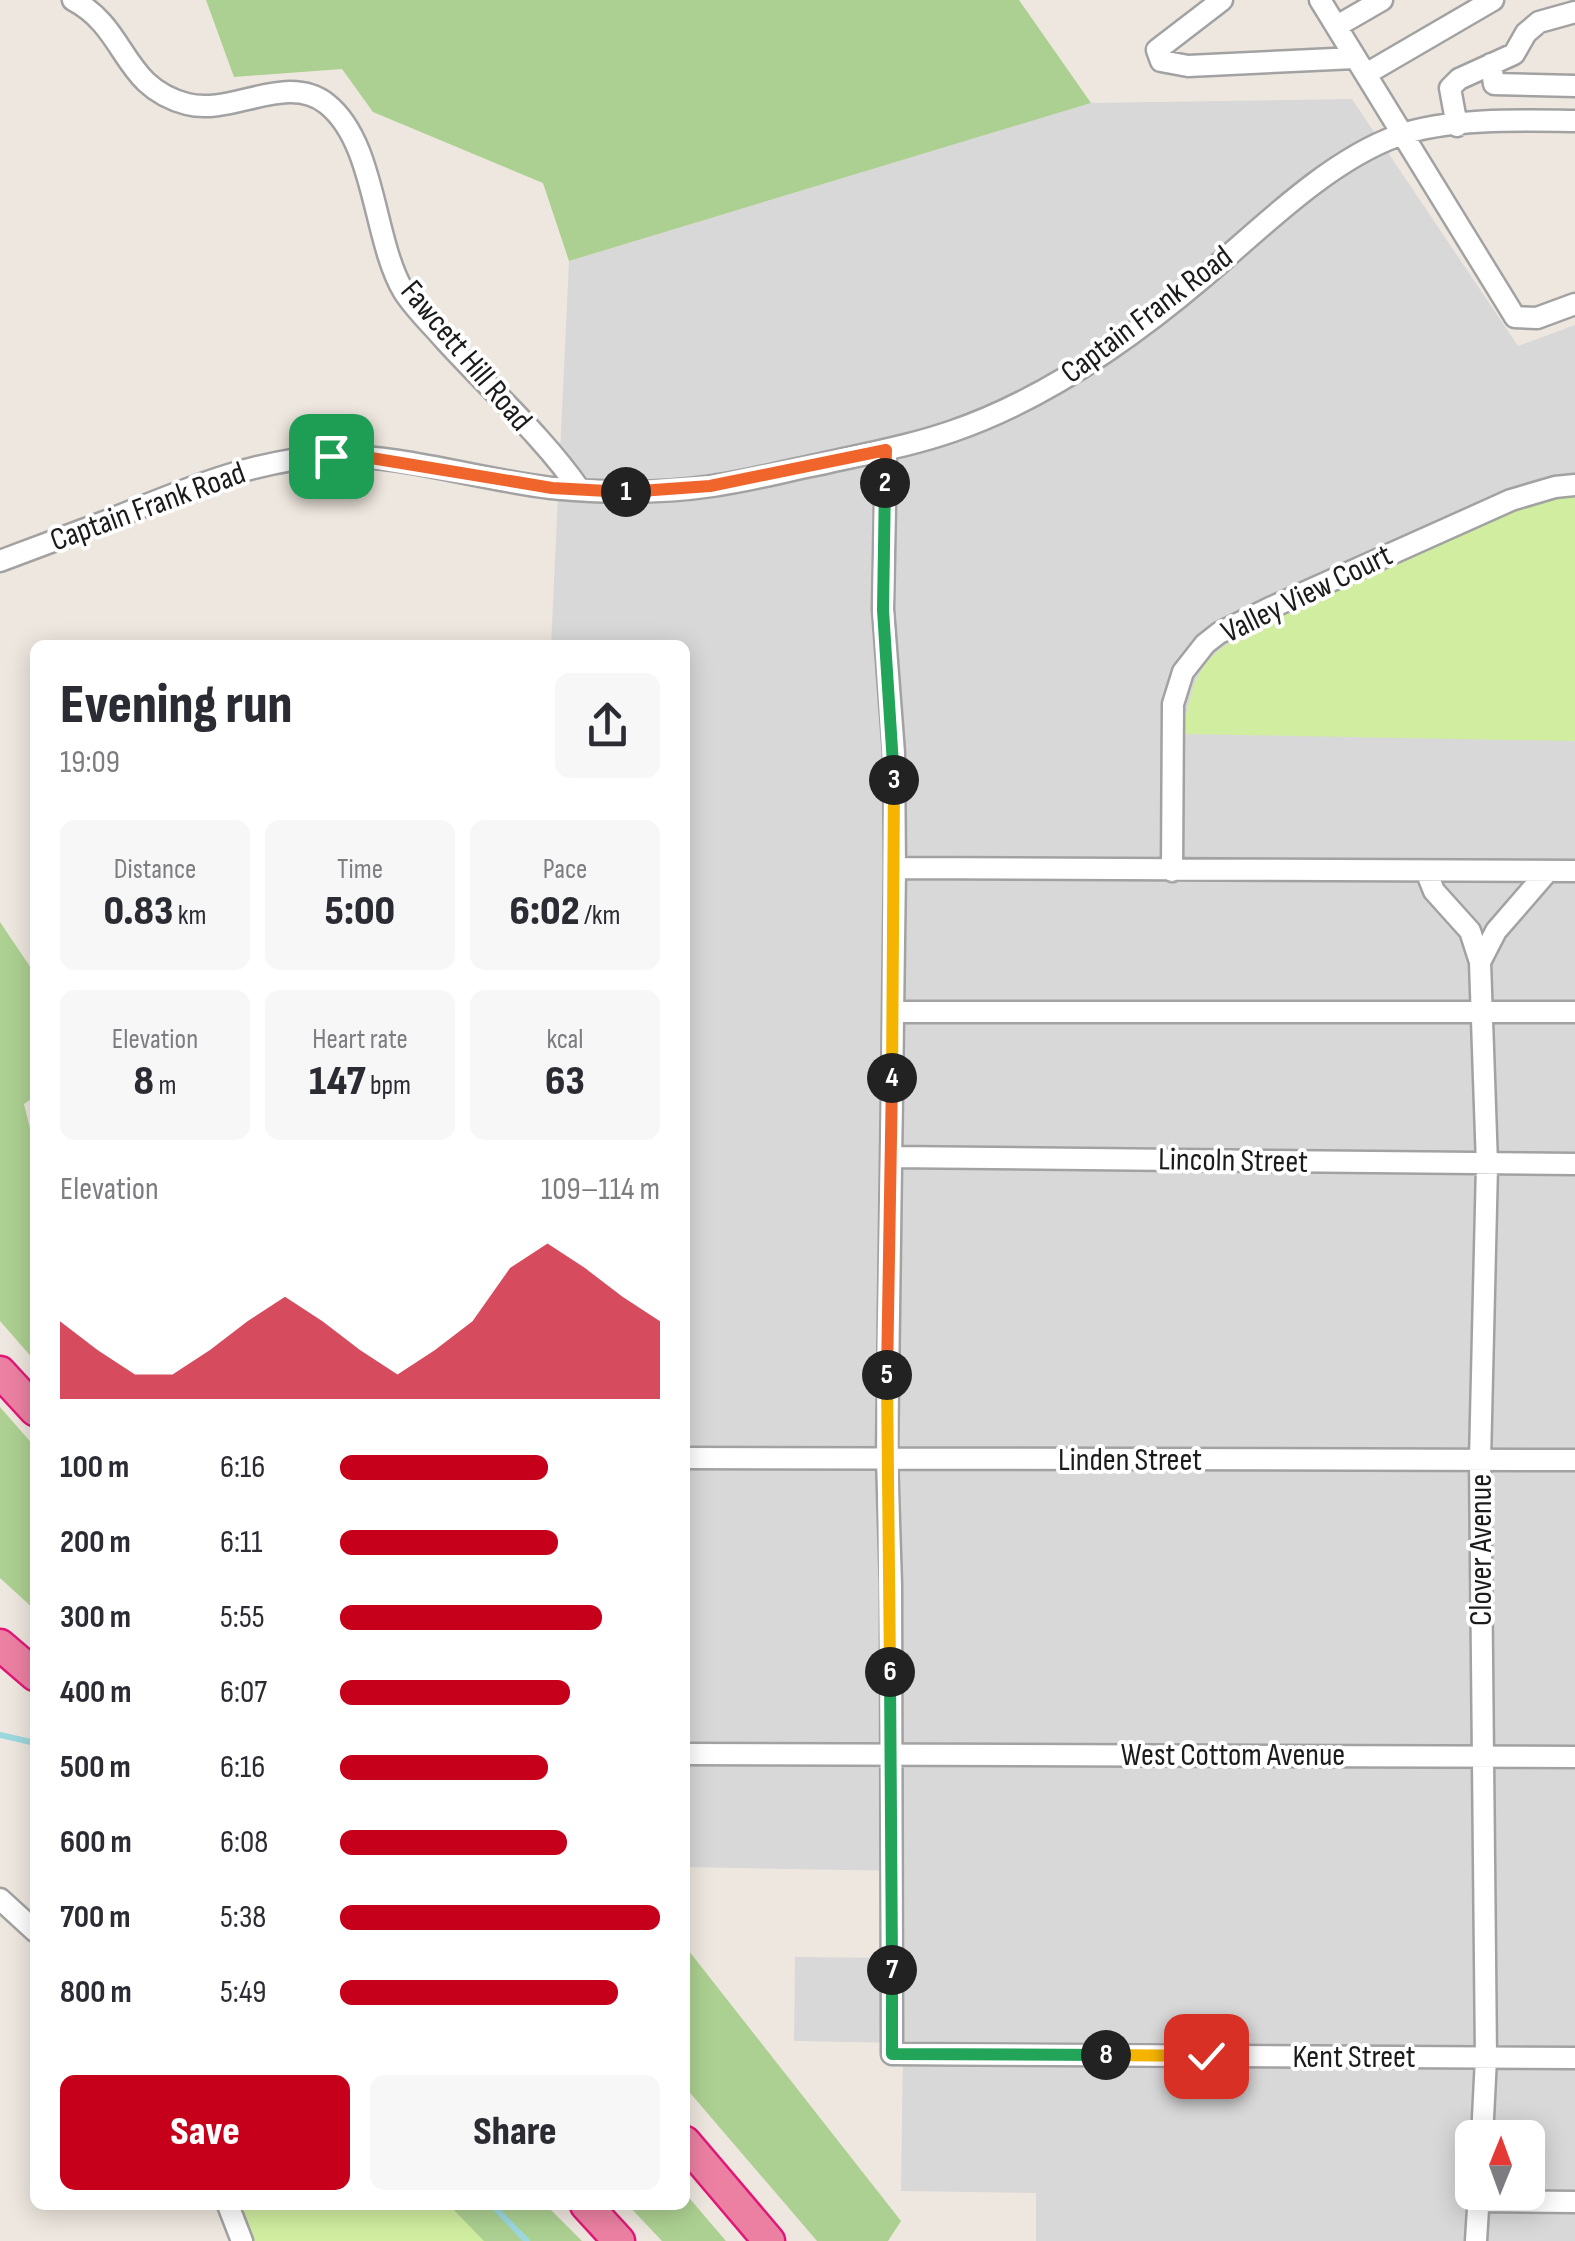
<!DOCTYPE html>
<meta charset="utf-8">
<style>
body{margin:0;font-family:"Sofia Sans Condensed",sans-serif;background:#f7f7f7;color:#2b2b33;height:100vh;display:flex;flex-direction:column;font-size:38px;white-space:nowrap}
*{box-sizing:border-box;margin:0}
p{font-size:32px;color:#7c7c81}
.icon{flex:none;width:55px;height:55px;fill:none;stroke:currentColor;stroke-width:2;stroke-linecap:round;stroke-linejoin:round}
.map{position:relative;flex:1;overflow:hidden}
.details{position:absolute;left:30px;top:640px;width:660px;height:1570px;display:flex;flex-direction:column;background:#fff;border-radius:15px;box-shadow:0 5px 25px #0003}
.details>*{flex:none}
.needle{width:65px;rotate:1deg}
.controls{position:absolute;left:1455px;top:2120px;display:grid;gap:20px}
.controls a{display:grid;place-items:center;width:90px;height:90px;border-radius:15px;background:#fff;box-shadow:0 5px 25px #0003;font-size:50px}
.pin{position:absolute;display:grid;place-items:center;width:85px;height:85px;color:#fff;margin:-42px;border-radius:20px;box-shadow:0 5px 15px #0006}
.km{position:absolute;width:50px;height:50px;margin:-25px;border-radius:50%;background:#222;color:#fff;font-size:28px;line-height:50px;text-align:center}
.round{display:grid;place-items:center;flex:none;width:105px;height:105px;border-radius:15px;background:#f7f7f7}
.summary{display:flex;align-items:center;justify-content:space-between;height:170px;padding:0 30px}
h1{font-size:55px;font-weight:800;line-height:75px}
.figures{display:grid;grid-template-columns:repeat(3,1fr);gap:15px;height:170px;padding:10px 30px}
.figures div{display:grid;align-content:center;border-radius:15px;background:#f7f7f7;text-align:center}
.figures b{font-size:42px;font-weight:800}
.figures small{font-size:28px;font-weight:400}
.figures p{font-size:28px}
.chart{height:280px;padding:20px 30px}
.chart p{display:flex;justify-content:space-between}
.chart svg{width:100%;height:180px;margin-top:10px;fill:#c6001b;opacity:.7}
.action{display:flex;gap:20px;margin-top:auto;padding:20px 30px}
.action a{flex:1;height:115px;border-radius:15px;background:#c6001b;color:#fff;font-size:40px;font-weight:800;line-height:115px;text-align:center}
.action a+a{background:#f7f7f7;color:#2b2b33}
ul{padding:0 30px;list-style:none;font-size:32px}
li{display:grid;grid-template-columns:160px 120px 1fr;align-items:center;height:75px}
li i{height:25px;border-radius:12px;background:#c6001b}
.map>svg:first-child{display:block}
.residential{fill:#d9d8d8;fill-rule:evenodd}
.grass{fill:#d0eda0}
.forest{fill:#acd091}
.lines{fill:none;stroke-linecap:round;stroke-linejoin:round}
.stream{stroke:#9cd9df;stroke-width:6}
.minor-casing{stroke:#a2a2a2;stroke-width:25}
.highway-casing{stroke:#e11778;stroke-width:35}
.minor{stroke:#fff;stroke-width:20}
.highway{stroke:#ec80a3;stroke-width:30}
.split-1-casing{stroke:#fff;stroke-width:20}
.split-2-casing{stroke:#fff;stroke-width:20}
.split-3-casing{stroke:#fff;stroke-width:20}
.split-4-casing{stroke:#fff;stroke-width:20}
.split-5-casing{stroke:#fff;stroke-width:20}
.split-6-casing{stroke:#fff;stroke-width:20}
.split-7-casing{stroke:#fff;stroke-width:20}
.split-8-casing{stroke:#fff;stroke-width:20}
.split-9-casing{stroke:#fff;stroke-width:20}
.split-1{stroke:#f0652b;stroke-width:12}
.split-2{stroke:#f0652b;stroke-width:12}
.split-3{stroke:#22a559;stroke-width:12}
.split-4{stroke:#f5b400;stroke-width:12}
.split-5{stroke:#f0652b;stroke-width:12}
.split-6{stroke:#f5b400;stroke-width:12}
.split-7{stroke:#22a559;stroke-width:12}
.split-8{stroke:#22a559;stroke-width:12}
.split-9{stroke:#f5b400;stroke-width:12}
.labels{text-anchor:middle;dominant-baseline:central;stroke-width:8;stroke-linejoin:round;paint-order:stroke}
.street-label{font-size:32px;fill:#1b1b1b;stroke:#fff}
</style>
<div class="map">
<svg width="1575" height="2241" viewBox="0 0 1575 2241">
<rect width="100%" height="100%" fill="#eee7df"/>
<!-- residential -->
<path class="residential" d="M 1352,99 L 1518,346 L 1575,325 L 1575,2241 L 1036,2241 L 1036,2193 L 901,2191 L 903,2043 L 794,2041 L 795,1957 L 902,1958 L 904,1871 L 685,1867 L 685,645 L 551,645 L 569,261 L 1091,103 ZM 1472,2138 L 1528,2138 L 1528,2192 L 1472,2192 Z"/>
<!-- grass -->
<path class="grass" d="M 1575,497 L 1575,741 L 1182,734 C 1195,672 1198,659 1255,627 L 1528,504 L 1550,498 Z
M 235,2205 L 508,2205 L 543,2241 L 249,2241 Z"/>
<!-- forest -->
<path class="forest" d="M 206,0 L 1019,0 L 1091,103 L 569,261 L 543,183 L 373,112 L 342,69 L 234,77 Z
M 0,922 L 35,974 L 35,1096 L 24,1104 L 35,1149 L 35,1361 L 0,1321 Z
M 0,1407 L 35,1447 L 35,1610 L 0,1578 Z
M 685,1946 L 901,2221 L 888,2241 L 817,2241 L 685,2087 Z
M 685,2193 L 726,2241 L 662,2241 L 628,2205 L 685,2205 Z
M 449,2205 L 546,2205 L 582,2241 L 484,2241 Z"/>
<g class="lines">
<!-- stream -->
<path class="stream" d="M 0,1735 L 35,1743
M 492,2205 L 527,2241"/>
<defs>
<path id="minor" d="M 73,0 C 128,29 121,87 187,104 C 231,116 287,72 327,104 C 376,143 373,241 404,292 C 415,309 430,323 443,338 C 488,388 542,435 580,490
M 1222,0 L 1157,50 L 1161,61 L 1188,66 L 1355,58
M 1320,0 L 1515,317 L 1537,318 L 1575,304
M 1337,26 L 1382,0
M 1491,64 L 1494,84 L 1575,86
M 1366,74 L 1493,0
M 1457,126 L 1450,88 L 1459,79 L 1514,54 L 1526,33 L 1539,22 L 1575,12
M 886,450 L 883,609 L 894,753 L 895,868 L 887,1459 L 891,1585 L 892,2054 L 1575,2058
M 0,561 C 35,548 69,535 104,522 C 177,493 252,459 332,456 C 401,454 481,480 551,488 C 604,493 659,494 712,486 C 749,481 785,471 821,464 C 865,454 910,446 953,431 C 1046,399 1131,339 1205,276 C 1261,228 1328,161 1397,136 C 1446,118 1523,120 1575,121
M 895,868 L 1575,871
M 1172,871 L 1173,704 L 1183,672 L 1205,644 L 1219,633 L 1270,608 L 1511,500 L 1555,487 L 1575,485
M 1426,871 L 1434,891 L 1470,931 L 1480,962 L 1487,1165 L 1480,1460 L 1486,2058 L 1482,2138
M 1480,962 L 1496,931 L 1548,871
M 894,1012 L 1575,1012
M 891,1157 L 1575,1164
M 685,1458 L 1575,1460
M 685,1754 L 1575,1757
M 0,1899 L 35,1931
M 1478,2201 L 1575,2202
M 228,2205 L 242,2241
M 1476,2241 L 1479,2192"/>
<path id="highway" d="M 0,1372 L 35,1410
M 0,1645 L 35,1675
M 685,2142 L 769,2241
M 586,2205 L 619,2241"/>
</defs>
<!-- minor casing -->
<use href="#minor" class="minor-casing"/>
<!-- highway casing -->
<use href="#highway" class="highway-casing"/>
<!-- minor -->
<use href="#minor" class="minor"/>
<!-- highway -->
<use href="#highway" class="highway"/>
</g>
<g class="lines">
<defs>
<path id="split-1" d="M 331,456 L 365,457 L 552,488 L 626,492"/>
<path id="split-2" d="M 626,492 L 710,486 L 886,450 L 885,483"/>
<path id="split-3" d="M 885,483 L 883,610 L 894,780"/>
<path id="split-4" d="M 892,1078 L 894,780"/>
<path id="split-5" d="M 887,1375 L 892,1078"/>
<path id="split-6" d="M 887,1375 L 890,1672"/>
<path id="split-7" d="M 890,1672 L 892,1970"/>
<path id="split-8" d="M 892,1970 L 892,2054 L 1106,2055"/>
<path id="split-9" d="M 1106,2055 L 1206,2056"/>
</defs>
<!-- split-1 casing -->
<use href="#split-1" class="split-1-casing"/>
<!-- split-2 casing -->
<use href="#split-2" class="split-2-casing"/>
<!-- split-3 casing -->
<use href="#split-3" class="split-3-casing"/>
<!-- split-4 casing -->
<use href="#split-4" class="split-4-casing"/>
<!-- split-5 casing -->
<use href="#split-5" class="split-5-casing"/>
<!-- split-6 casing -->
<use href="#split-6" class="split-6-casing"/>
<!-- split-7 casing -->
<use href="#split-7" class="split-7-casing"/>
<!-- split-8 casing -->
<use href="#split-8" class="split-8-casing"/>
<!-- split-9 casing -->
<use href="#split-9" class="split-9-casing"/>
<!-- split-1 -->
<use href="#split-1" class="split-1"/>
<!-- split-2 -->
<use href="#split-2" class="split-2"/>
<!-- split-3 -->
<use href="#split-3" class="split-3"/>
<!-- split-4 -->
<use href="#split-4" class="split-4"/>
<!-- split-5 -->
<use href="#split-5" class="split-5"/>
<!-- split-6 -->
<use href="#split-6" class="split-6"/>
<!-- split-7 -->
<use href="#split-7" class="split-7"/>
<!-- split-8 -->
<use href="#split-8" class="split-8"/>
<!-- split-9 -->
<use href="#split-9" class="split-9"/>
</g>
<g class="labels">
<!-- street labels -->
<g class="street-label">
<text transform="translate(1147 315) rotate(-37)">Captain Frank Road</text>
<text transform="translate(466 356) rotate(50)">Fawcett Hill Road</text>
<text transform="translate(148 507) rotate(-20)">Captain Frank Road</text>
<text transform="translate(1307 594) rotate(-26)">Valley View Court</text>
<text transform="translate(1233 1161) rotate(1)">Lincoln Street</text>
<text x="1130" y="1460">Linden Street</text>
<text transform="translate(1481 1550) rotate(-90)">Clover Avenue</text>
<text x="1233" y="1755">West Cottom Avenue</text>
<text x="1354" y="2057">Kent Street</text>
</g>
</g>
</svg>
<div class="controls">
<a><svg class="needle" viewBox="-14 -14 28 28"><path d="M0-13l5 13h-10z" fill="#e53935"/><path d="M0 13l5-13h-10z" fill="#7c7c81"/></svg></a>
</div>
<div class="pin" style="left:331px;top:456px;background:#1e9e55"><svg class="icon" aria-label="arrive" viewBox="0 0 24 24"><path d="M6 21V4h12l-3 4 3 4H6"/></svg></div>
<div class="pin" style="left:1206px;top:2056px;background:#d93025"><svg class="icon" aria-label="check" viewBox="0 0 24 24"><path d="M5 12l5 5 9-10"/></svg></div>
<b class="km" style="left:626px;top:492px">1</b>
<b class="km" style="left:885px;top:483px">2</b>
<b class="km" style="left:894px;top:780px">3</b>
<b class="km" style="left:892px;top:1078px">4</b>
<b class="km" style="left:887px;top:1375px">5</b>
<b class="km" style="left:890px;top:1672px">6</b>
<b class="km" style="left:892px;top:1970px">7</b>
<b class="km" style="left:1106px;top:2055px">8</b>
<section class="details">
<div class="summary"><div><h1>Evening run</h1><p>19:09</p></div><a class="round"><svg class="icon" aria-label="share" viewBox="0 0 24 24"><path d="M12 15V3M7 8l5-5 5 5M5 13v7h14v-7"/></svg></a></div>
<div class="figures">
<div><p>Distance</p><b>0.83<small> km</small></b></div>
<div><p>Time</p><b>5:00</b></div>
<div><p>Pace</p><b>6:02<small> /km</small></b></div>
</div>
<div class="figures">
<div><p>Elevation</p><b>8<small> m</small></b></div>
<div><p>Heart rate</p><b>147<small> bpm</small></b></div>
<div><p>kcal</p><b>63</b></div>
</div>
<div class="chart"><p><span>Elevation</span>109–114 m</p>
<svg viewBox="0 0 160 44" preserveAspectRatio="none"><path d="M0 44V25L10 32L20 38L30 38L40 32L50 25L60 19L70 25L80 32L90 38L100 32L110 25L120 12L130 6L140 12L150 19L160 25V44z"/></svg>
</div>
<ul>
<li><b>100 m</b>6:16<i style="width:65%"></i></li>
<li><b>200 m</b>6:11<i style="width:68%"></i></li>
<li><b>300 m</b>5:55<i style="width:82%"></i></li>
<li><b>400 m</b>6:07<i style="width:72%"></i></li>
<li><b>500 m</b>6:16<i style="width:65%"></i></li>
<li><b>600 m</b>6:08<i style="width:71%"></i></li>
<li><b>700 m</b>5:38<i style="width:100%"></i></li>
<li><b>800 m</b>5:49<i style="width:87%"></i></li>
</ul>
<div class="action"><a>Save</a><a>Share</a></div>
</section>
</div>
